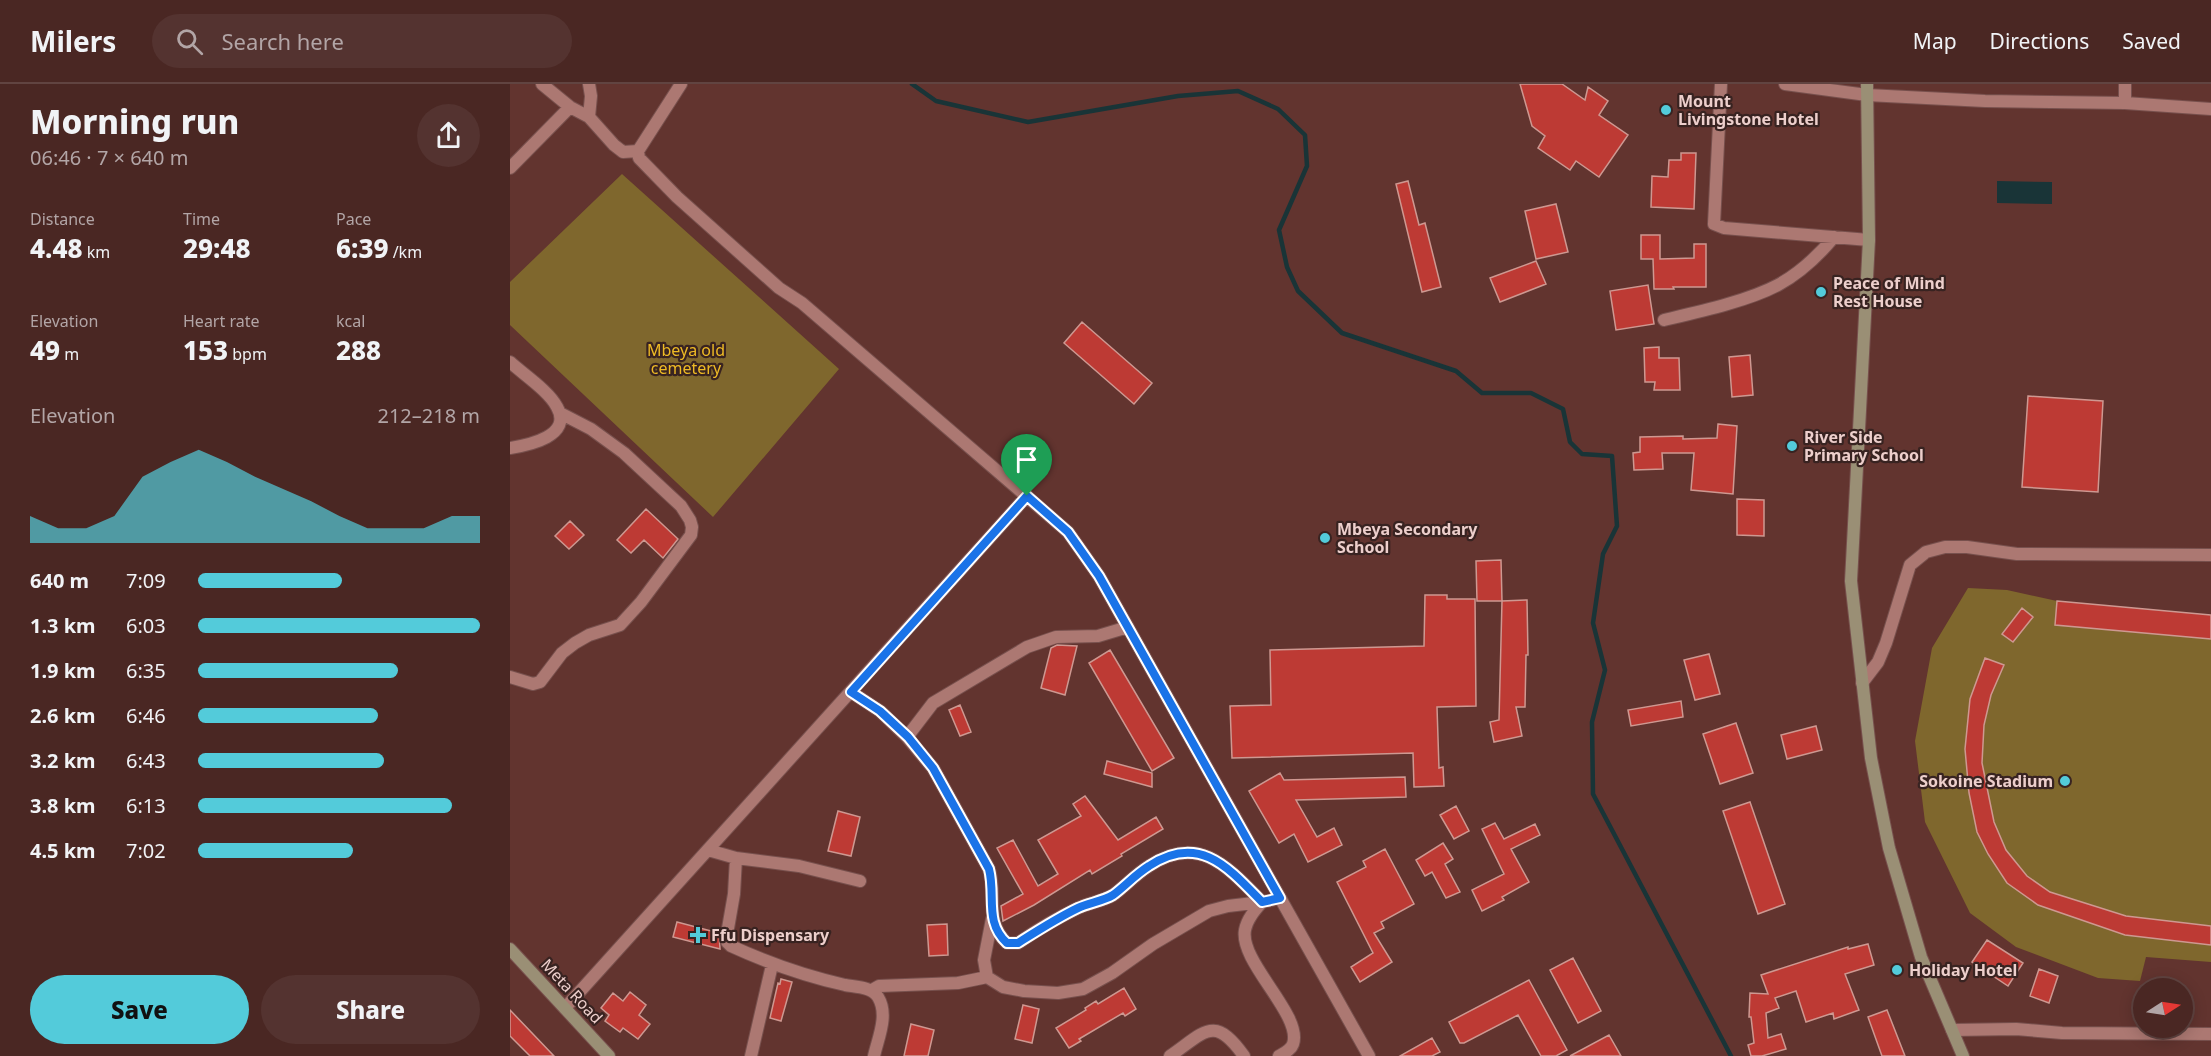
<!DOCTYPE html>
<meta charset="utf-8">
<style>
body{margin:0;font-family:"Noto Sans",sans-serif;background:#543330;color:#f1f3f6;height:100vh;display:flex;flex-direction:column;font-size:22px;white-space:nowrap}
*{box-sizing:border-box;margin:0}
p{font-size:20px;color:#b2a5a6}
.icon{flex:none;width:33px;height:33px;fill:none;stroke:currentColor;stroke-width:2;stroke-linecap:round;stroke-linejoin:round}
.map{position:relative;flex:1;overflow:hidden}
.side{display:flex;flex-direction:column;background:#4a2723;width:510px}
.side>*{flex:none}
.needle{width:39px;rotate:78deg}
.tools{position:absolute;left:1623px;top:894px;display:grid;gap:12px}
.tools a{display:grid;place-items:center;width:60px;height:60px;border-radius:50%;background:#4a2723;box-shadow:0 3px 15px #0003,0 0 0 2px #614441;font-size:30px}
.pin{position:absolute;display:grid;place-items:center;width:51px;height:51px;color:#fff;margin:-62px -26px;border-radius:50% 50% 50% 0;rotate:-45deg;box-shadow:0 0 6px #0007}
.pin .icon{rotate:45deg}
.round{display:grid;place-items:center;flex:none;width:63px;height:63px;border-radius:32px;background:#543330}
.summary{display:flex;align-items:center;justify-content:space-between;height:102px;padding:0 30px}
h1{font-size:33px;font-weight:800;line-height:45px}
.figures{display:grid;grid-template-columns:repeat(3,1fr);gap:9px;height:102px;padding:6px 30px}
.figures div{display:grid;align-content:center}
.figures b{font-size:26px;font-weight:800}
.figures small{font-size:16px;font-weight:400}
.figures p{font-size:16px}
.chart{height:168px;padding:12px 30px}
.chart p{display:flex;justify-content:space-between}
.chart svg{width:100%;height:108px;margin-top:6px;fill:#53cbda;opacity:.7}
.primary-button{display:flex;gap:12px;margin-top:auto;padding:12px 30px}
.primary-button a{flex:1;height:69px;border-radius:36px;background:#53cbda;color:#111;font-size:24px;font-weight:800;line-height:69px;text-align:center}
.primary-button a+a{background:#543330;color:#f1f3f6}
ul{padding:0 30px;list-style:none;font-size:20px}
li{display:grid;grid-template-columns:96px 72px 1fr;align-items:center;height:45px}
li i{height:15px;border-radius:8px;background:#53cbda}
header{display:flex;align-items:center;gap:36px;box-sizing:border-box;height:84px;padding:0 30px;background:#4a2723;border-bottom:2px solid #614441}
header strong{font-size:28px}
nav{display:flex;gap:33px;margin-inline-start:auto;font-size:21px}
.search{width:420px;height:54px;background:#543330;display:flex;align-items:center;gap:15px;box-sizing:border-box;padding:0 21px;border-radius:33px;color:#b2a5a6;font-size:22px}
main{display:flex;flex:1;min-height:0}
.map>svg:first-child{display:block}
.green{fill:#7f672d}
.water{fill:#193437}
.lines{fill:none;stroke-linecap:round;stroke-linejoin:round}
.stream{stroke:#193437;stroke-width:4.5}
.building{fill:#bd3a34;stroke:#ce9891;stroke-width:1.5}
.street-casing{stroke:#77504d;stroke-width:14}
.secondary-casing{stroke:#77504d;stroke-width:14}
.street{stroke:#ac7872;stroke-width:12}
.secondary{stroke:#9a8f75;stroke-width:12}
.route-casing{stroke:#fff;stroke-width:12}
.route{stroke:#1a73e8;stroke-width:8}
.poi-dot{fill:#53cbda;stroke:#382321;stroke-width:2}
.labels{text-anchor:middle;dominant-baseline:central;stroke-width:4.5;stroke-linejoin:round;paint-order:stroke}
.poi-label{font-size:16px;font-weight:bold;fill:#edcfcc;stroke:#382321;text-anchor:start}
.park-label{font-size:16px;fill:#eeba25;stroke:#382321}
.street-label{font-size:16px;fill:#edcfcc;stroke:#382321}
</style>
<header>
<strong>Milers</strong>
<div class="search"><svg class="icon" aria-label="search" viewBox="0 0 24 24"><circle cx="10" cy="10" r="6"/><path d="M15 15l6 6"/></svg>Search here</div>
<nav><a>Map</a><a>Directions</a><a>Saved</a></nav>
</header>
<main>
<section class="side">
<div class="summary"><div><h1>Morning run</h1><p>06:46 · 7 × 640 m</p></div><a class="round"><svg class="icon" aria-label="share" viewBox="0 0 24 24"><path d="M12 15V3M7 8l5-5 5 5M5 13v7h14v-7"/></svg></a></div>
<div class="figures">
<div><p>Distance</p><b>4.48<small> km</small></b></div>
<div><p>Time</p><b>29:48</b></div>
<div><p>Pace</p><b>6:39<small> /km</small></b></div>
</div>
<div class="figures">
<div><p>Elevation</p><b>49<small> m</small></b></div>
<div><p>Heart rate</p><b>153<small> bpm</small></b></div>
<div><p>kcal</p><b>288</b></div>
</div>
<div class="chart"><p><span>Elevation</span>212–218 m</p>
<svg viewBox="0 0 160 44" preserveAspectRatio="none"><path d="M0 44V33L10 38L20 38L30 33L40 17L50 11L60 6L70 11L80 17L90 22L100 27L110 33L120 38L130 38L140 38L150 33L160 33V44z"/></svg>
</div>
<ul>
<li><b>640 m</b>7:09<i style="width:51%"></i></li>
<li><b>1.3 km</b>6:03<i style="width:100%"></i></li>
<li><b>1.9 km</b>6:35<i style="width:71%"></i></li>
<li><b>2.6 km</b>6:46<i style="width:64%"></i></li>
<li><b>3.2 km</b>6:43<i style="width:66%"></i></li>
<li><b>3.8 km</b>6:13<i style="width:90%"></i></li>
<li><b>4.5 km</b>7:02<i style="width:55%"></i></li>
</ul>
<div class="primary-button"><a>Save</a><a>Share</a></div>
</section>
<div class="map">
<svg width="1701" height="972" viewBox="0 0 1701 972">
<rect width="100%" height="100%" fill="#62342f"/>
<!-- green -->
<path class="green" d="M 112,90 L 329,285 L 203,433 L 0,241 L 0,198 Z
M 1458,504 L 1497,506 L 1547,517 L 1701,531 L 1701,878 L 1636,873 L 1630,897 L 1588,894 L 1506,863 L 1460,829 L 1415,738 L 1405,657 L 1422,564 Z"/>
<!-- water -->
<path class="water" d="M 1487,97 L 1542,98 L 1542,120 L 1487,119 Z"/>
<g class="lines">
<!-- stream -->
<path class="stream" d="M 402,0 L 426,17 L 518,38 L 668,12 L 728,7 L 768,25 L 795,51 L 797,82 L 769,146 L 777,183 L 788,207 L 832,249 L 946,287 L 972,309 L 1021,309 L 1053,325 L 1060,358 L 1072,370 L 1102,372 L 1107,442 L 1093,470 L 1083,539 L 1095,586 L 1082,638 L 1083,710 L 1221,972"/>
</g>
<!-- building -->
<path class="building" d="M 1010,0 L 1052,0 L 1075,16 L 1078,3 L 1098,17 L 1089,31 L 1118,51 L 1089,93 L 1066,77 L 1060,86 L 1028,64 L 1035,52 L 1022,42 Z
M 1171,69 L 1186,69 L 1184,125 L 1141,123 L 1142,92 L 1158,93 L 1159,76 L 1171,76 Z
M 898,97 L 909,141 L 915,139 L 931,203 L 912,208 L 886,100 Z
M 1046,120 L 1058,168 L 1026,175 L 1015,127 Z
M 1131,151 L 1150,151 L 1150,175 L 1184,174 L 1184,160 L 1196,160 L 1196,203 L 1163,203 L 1164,205 L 1144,205 L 1143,175 L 1131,175 Z
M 1026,177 L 1036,200 L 990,218 L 980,194 Z
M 1138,201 L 1144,240 L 1106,246 L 1100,207 Z
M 572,238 L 642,299 L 624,320 L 554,259 Z
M 1149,263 L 1149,274 L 1169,274 L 1170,306 L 1144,306 L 1145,298 L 1135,298 L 1134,264 Z
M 1240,271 L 1243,311 L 1222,313 L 1219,273 Z
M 1518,312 L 1593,317 L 1588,408 L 1512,403 Z
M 1208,340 L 1227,342 L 1223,410 L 1181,406 L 1184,369 L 1152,369 L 1153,385 L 1124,386 L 1123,369 L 1130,368 L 1130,353 L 1173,352 L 1173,355 L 1207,354 Z
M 1227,415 L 1254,416 L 1254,452 L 1227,451 Z
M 136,425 L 168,455 L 153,474 L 134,456 L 121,469 L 107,456 Z
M 60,437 L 74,451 L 59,465 L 45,452 Z
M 991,476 L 992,517 L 967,517 L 966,477 Z
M 915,511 L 937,511 L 937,515 L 965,515 L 966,622 L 927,623 L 929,684 L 933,683 L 934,702 L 904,703 L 903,669 L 722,674 L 720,622 L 761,621 L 760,566 L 914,562 Z
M 1017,516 L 1018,571 L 1016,571 L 1015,623 L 1006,623 L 1012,652 L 984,658 L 980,638 L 989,636 L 992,517 Z
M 1547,517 L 1701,531 L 1701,555 L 1545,541 Z
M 1512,524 L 1523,533 L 1503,558 L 1492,550 Z
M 547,561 L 567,562 L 555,611 L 531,604 L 541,564 Z
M 600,566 L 664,674 L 642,687 L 579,579 Z
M 1199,570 L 1210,610 L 1185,616 L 1174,576 Z
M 1475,574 L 1494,581 L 1481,611 L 1474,641 L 1472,679 L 1484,738 L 1496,766 L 1517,792 L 1540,808 L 1616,832 L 1701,842 L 1701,861 L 1615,851 L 1528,821 L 1497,799 L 1478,770 L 1467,748 L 1459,709 L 1455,665 L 1460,615 Z
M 1171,617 L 1173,633 L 1121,642 L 1118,626 Z
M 450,621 L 461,648 L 450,652 L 439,626 Z
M 1226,639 L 1243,689 L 1210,700 L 1193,650 Z
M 1306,642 L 1312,666 L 1277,675 L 1271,651 Z
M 597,677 L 642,689 L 642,703 L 594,690 Z
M 770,689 L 774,696 L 895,693 L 896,713 L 786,716 L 807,753 L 824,744 L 832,761 L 798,778 L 784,750 L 769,759 L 739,707 Z
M 575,712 L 608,756 L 646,733 L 653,745 L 611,770 L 612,772 L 582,790 L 580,786 L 524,821 L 493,837 L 491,822 L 513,810 L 487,764 L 503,756 L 528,802 L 548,790 L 528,756 L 571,732 L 563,720 Z
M 1240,718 L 1275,820 L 1248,830 L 1213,727 Z
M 946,722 L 959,747 L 944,755 L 930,731 Z
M 328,727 L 350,733 L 341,772 L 318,767 Z
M 985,739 L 994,755 L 1025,740 L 1030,751 L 1001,765 L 1019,798 L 992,813 L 994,816 L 972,827 L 962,806 L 994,790 L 972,745 Z
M 933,759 L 943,775 L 935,780 L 950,808 L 936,814 L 922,788 L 915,792 L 906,776 Z
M 875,765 L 904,820 L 871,838 L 874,844 L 864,849 L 882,878 L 850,898 L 841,883 L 863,869 L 827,798 L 856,783 L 853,777 Z
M 167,838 L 209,849 L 210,865 L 163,853 Z
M 437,840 L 438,871 L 419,872 L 417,841 Z
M 1477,856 L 1513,879 L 1498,902 L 1462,878 Z
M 1358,860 L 1364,881 L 1335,890 L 1349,926 L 1324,935 L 1323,929 L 1296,938 L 1286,907 L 1265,914 L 1269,924 L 1256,929 L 1258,954 L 1271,950 L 1276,965 L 1252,972 L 1241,972 L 1238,961 L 1244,959 L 1241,933 L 1239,933 L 1240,909 L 1258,910 L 1251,891 L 1338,863 L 1338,865 Z
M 1063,874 L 1091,927 L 1068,939 L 1040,886 Z
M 1529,885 L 1548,892 L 1539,919 L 1520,912 Z
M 271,895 L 282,898 L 271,937 L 260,934 L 268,899 L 270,900 Z
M 1019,896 L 1057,966 L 1046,972 L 1031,972 L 1008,931 L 954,959 L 950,959 L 939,938 Z
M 614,904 L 626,925 L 615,932 L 613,929 L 569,955 L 571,957 L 559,964 L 546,944 L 576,926 L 575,924 L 586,917 L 588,920 Z
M 120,908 L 136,921 L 129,931 L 140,940 L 128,955 L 113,944 L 110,948 L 95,937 L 99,931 L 91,924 L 103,909 L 113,917 Z
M 513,921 L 529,925 L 522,959 L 505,955 Z
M 0,926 L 44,972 L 20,972 L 0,952 Z
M 1377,926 L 1395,972 L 1372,972 L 1358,933 Z
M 401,940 L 424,946 L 418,972 L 394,972 Z
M 1099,951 L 1111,972 L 1060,972 Z
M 922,954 L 930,968 L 922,972 L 890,972 Z"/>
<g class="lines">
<defs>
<path id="street" d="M 32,0 L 60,23 L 79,33 L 104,61 L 113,68 L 128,67
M 79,0 L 81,12 L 79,33
M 171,0 L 128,67 L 129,74 L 167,113 L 269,204 L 292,219 L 558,448 L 589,492 L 859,972
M 1211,0 L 1204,140 L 1214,144 L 1359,156
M 1275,0 L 1357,11 L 1475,17 L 1615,19 L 1701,25
M 1615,0 L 1615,19
M 0,84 L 60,23
M 1154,236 C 1188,228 1238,217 1268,201 C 1290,189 1308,172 1324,153
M 0,278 C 13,290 39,307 47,323 C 63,352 19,361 0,364
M 0,593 L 23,600 L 30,598 L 52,569 L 65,559 L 79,551 L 110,541 L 131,518 L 181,451 L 182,443 L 180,436 L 171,422 L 114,369 L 81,345 L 50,329
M 1352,599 L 1368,578 L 1376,559 L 1400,481 L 1416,468 L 1435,463 L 1457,463 L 1507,470 L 1701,471
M 341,608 L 370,627 L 397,653 L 423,684 L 479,785 C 487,812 474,838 497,859 L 508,859 C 527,846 547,834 568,824 C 579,819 593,817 603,811 C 615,802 626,790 639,782 C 689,749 718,783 752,818 L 770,814
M 397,653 L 423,619 L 517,563 L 546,553 L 588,552 L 618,543
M 198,766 L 226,774 L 289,782 L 350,797
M 226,774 L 224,810 L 217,850 L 217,858 L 221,862 C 258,879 295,892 335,901 C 346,903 362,903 368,913 C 379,931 368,954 364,972
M 752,818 C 745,826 737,835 735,846 C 729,878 793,931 783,960 C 781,966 774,969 769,972
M 482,835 L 474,876 L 477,893 L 493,903 L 514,907 L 548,909 L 573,905 L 602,889 L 643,860 L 699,827 L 718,822 L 752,818
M 362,906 L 369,902 L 448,899 L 477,893
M 55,924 L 517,412
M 1442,946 L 1506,945 L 1552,949 L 1701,950
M 241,972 L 262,881
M 660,972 C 695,948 704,930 734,972"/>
<path id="secondary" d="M 1357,0 L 1359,156 L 1341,497 L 1361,674 L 1379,764 L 1411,873 L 1453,972
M 0,865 L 99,972"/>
</defs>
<!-- street casing -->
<use href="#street" class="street-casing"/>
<!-- secondary casing -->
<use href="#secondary" class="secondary-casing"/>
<!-- street -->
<use href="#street" class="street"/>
<!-- secondary -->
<use href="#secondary" class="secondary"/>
</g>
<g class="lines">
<defs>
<path id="route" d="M 517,412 L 558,448 L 589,492 L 770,814 L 752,818 C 718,783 689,749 639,782 C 626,790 615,802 603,811 C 593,817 579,819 568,824 C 547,834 527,847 508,859 L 497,859 C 474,838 486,812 479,785 L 423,684 L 398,653 L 370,627 L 341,608 Z"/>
</defs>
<!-- route casing -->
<use href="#route" class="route-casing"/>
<!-- route -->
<use href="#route" class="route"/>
</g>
<!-- markers -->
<g class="poi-dot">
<circle cx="1156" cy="26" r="6"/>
<circle cx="1311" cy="208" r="6"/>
<circle cx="1282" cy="362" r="6"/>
<circle cx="815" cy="454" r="6"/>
<circle cx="1555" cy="697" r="6"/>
<path d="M185 842h6v6h6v6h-6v6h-6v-6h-6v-6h6z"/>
<circle cx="1387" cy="886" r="6"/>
</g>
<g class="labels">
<!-- poi labels -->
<g class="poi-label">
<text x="1168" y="17">Mount<tspan x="1168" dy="18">Livingstone Hotel</tspan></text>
<text x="1323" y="199">Peace of Mind<tspan x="1323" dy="18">Rest House</tspan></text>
<text x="1294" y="353">River Side<tspan x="1294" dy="18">Primary School</tspan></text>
<text x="827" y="445">Mbeya Secondary<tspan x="827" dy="18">School</tspan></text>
<text x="1543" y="697" text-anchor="end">Sokoine Stadium</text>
<text x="201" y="851">Ffu Dispensary</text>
<text x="1399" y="886">Holiday Hotel</text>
</g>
<!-- park labels -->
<g class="park-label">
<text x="176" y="266">Mbeya old<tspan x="176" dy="18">cemetery</tspan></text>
</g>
<!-- street labels -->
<g class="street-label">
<text transform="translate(62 907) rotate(47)">Meta Road</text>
</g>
</g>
</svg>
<div class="tools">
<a><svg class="needle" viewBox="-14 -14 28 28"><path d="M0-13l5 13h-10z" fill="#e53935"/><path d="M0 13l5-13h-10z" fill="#b2a5a6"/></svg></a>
</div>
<div class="pin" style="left:517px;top:412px;background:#1e9e55"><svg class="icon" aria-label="arrive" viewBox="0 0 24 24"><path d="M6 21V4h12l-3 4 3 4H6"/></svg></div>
</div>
</main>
